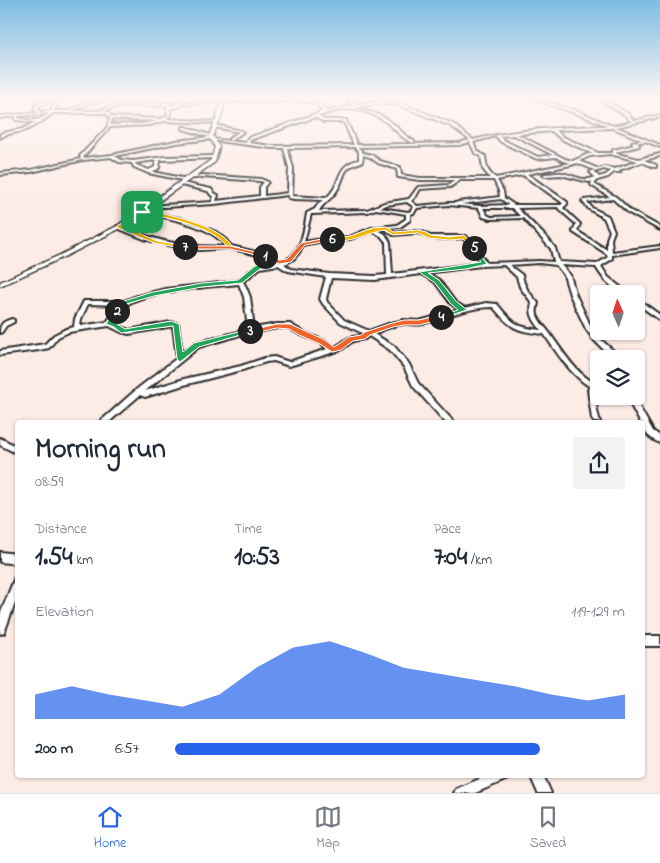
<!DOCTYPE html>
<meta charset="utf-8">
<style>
body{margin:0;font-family:"Indie Flower",sans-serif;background:#f2f2f3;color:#1f2937;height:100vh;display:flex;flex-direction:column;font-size:19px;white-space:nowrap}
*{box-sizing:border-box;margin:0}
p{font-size:16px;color:#747a83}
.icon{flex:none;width:28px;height:28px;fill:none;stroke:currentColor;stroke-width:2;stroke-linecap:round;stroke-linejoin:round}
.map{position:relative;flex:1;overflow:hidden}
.side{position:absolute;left:15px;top:420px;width:630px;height:358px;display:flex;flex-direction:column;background:#fff;border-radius:5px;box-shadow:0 1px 4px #0004}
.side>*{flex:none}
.needle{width:32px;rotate:357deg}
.fabs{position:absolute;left:590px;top:285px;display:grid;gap:10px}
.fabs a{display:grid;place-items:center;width:55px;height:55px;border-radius:5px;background:#fff;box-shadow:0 1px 4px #0004;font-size:25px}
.pin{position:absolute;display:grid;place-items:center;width:42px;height:42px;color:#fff;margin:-21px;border-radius:10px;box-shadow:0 2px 8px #0006}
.km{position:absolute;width:25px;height:25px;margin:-12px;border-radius:50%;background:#222;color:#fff;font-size:14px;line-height:25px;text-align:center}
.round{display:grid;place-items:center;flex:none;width:52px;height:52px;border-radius:5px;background:#f2f2f3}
.head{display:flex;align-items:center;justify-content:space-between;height:85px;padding:0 20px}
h1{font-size:28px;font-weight:800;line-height:38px}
.figures{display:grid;grid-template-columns:repeat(3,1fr);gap:8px;height:85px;padding:5px 20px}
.figures div{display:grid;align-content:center}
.figures b{font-size:25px;font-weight:800}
.figures small{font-size:14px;font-weight:400}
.figures p{font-size:14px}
.chart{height:140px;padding:10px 20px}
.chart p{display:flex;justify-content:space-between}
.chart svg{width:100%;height:90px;margin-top:5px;fill:#2563eb;opacity:.7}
ul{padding:0 20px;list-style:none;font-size:16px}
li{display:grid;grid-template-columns:80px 60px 1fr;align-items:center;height:38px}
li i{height:12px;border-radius:6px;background:#2563eb}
.menu{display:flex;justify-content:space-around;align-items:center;height:70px;border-top:1px solid #e0e1e3;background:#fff;font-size:14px;color:#747a83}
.menu a{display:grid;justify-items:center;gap:2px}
.menu .current{color:#2563eb}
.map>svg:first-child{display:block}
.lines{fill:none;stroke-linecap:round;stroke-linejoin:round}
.minor-casing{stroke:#2b2b2b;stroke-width:4}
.tertiary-casing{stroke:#2b2b2b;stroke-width:3}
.minor{fill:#fff;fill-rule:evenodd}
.tertiary{fill:#fff;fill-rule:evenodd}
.split-1{fill:#f5b400;stroke:#fff}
.split-2{fill:#22a559;stroke:#fff}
.split-3{fill:#22a559;stroke:#fff}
.split-4{fill:#f0652b;stroke:#fff}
.split-5{fill:#22a559;stroke:#fff}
.split-6{fill:#f5b400;stroke:#fff}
.split-7{fill:#f0652b;stroke:#fff}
.split-8{fill:#f5b400;stroke:#fff}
</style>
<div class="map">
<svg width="660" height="793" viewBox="0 0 660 793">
<rect width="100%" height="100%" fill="#fdece6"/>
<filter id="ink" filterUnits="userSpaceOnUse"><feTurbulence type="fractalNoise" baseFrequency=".02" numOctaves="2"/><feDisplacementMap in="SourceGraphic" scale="10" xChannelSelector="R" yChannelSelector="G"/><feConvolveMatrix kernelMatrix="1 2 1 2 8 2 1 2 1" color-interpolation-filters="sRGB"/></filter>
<g filter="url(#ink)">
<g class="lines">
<defs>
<path id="minor" d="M 40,98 L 47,98 L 35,101 L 34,100 Z
M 58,98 L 75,98 L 60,100 L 54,111 L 68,111 L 89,101 L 109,98 L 118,98 L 90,103 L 71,111 L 107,111 L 112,117 L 162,119 L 168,115 L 167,105 L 121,106 L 101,111 L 100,110 L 121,104 L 168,103 L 170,106 L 177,105 L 180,101 L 169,101 L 181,99 L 182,100 L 182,103 L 239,99 L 272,100 L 299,98 L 319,102 L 326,111 L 325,112 L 353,106 L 349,102 L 351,98 L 354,98 L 351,102 L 355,105 L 374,102 L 397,102 L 453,124 L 473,140 C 517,129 563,127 609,126 L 578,114 L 530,98 L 535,98 L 580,112 L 613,126 L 632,122 L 625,115 L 597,98 L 600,98 L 627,113 L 634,121 L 660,115 L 660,117 L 616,127 L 660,145 L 660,147 L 645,141 L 636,143 L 639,144 L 639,146 L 616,152 L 617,154 L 639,159 L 660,154 L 660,156 L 644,160 L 656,165 L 656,167 L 654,167 L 642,162 L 619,170 L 620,172 L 614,172 L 608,177 L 597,180 L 594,184 L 616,197 L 631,211 L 660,227 L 660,230 L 629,213 L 613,199 L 587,202 L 592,208 L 608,216 L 614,231 L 611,239 L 612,252 L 660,246 L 660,248 L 612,255 L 612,259 L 601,266 L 608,277 L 629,294 C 616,294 602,278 596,267 L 561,265 L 570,275 L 576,295 L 592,329 L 599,338 L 617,354 L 619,359 L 613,359 L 595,341 L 586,329 L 570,295 L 564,275 L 556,265 L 539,263 L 509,265 L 522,275 L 524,283 L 528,291 L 538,303 C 537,307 536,310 537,315 C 539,321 544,326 548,331 C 560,347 578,379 599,384 L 599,390 L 596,389 L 594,391 L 597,411 L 600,422 L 594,422 L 592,419 L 588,390 L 590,387 C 570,374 557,353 544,334 C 515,331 512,329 493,307 C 469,307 445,318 422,324 C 416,326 409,323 403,324 C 393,325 383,330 374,334 L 394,346 L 409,364 L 418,383 L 452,420 L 452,422 L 445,422 L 413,386 L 404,367 L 390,350 L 369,336 L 365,339 L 353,341 L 341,350 L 289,366 L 274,361 L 266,362 L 242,370 L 184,385 L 145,397 L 140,395 L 109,422 L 102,422 L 102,420 L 137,389 L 177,358 L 173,326 L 129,334 L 121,332 L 109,326 L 69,332 L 58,337 L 49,348 L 39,350 L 0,355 L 0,351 L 45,344 L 54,335 L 66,329 L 74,327 L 75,319 L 84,301 L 124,301 L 134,297 L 165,289 L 238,281 L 256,266 L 274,262 L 265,257 L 229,248 L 200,250 L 172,246 L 144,239 L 117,228 L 117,226 L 121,226 C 155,241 188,249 226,246 C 211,228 184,222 163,217 C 155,216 147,215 140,212 L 142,211 L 178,218 L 204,227 L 216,232 L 225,239 L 231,246 L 269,255 L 280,262 C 301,258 304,231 307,213 L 315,209 L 319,203 L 323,200 L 294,199 L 289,198 L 288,195 L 214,204 L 148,208 L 147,208 L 147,206 L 212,202 L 214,196 L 211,195 L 208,191 L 181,185 L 181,183 L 182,183 L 211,189 L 214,193 L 218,195 L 216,201 L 260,196 L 260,187 L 264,182 L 260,181 L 202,177 L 182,180 L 148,173 L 134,167 L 132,163 L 119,162 L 111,157 L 83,160 L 31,172 L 0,175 L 0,173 L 31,170 L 81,159 L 80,156 L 107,128 L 110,118 L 106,113 L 53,113 C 49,117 29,130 23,131 C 15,133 7,133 0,138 L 0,135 L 2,133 L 23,129 L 35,122 L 16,120 L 16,116 L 0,118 L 0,116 L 37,113 L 37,111 L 34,110 L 35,109 L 35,106 L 44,101 L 57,100 ZM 298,100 L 317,104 L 323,111 L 319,113 L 248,138 L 246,143 L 212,139 L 210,140 L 272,148 L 284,148 L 289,168 L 288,193 L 264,196 L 264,187 L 268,182 L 261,179 L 202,175 L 182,178 L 153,172 L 159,168 L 160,160 L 215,158 L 214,156 L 165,157 L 133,161 L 121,160 L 115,156 L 176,143 L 212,139 L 211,137 L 176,141 L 112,155 L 84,158 L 83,157 L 110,127 L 150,125 L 163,121 L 217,123 L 218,122 L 166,119 L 170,115 L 170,108 L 179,107 L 180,105 L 239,101 L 272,102 ZM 56,102 L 51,111 L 39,112 L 38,107 L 46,103 ZM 374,104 L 396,104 L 451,126 L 470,140 L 459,143 L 357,145 L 346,120 L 325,120 L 318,116 C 327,113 339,110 349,109 C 362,108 383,118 392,127 C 399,133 405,141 414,143 L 414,141 C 405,137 400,129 392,123 C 381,114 368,111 354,108 ZM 50,113 C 40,122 30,121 18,118 L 18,116 ZM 315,117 L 324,122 L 344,122 L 354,145 L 272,146 L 249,143 L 250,140 ZM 112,119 L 158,121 L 141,124 L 110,125 ZM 613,128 L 642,140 L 632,142 L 632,144 L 635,145 L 613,150 L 613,153 L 598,153 L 563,137 L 555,130 ZM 552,131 L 561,139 L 593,154 L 588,154 L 573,161 L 565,159 L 517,134 ZM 514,135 L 553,155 L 538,157 L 503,140 L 499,136 ZM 496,136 L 501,142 L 537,159 L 556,157 L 563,161 L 571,163 L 496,178 C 487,173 486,166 485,156 L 477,151 L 473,142 ZM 470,142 L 475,153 L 481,156 L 483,169 L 490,178 L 420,178 L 401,175 L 400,167 L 380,161 L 372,155 L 363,153 L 358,147 L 459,145 ZM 355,147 L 359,152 L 359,160 C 334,165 343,185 326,198 L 292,196 L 293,168 L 287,148 ZM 610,154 L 638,161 L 615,169 L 604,167 L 599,169 L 579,161 L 590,156 ZM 363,155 L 370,157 L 378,163 L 397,169 L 398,177 L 420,180 L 455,180 L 449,185 L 418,187 L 413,194 L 409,199 L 384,203 L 367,210 L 319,211 C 323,203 330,200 335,193 C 347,178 339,167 362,162 ZM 156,160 L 155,167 L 149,170 L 136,165 L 135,163 ZM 577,163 L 595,170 L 590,172 L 595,177 C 585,183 573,175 562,173 C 557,172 551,174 545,174 L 543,175 L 545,176 L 561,175 L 589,182 L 592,181 L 591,185 L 610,197 L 584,200 L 582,201 L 589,209 L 604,218 L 610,231 L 607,239 L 607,250 L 577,231 L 580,224 L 563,208 L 567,204 L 567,202 L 527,174 L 571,165 ZM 604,169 L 611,171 L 606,175 L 599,177 L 594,172 ZM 523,175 L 563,203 L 561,205 L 514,205 L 504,198 L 503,191 L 497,180 ZM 460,180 L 494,180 L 499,191 L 500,197 L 458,202 L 456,203 L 449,203 L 417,206 L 411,201 L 416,196 L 420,189 L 450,187 ZM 501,199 L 509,205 L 480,206 L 461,204 ZM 407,202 L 414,207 L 411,211 L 408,212 L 380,208 L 386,205 ZM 449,205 L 479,208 L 483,217 L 490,219 L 523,218 L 551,249 L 554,262 L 539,261 L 487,263 L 466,236 L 430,236 C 420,228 406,232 394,233 L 390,228 L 400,227 L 410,220 L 410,214 L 414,213 L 417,208 ZM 558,207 L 559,209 L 576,224 L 573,231 L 573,232 L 607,254 L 608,257 L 597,264 L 559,262 L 555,248 L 548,239 L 517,208 ZM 483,208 L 512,208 L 520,216 L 491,217 L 487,215 ZM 376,209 L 406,214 L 406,219 L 397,225 L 371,228 L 349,237 L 328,238 L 304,242 L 311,214 L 368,212 ZM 385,229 L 393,235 L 418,233 L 423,234 L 429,238 L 449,239 L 463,238 L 482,263 L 392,274 L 390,242 L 385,234 L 377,230 ZM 372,231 L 381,236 L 386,242 L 387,275 L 375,276 L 329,274 L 291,269 L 284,264 C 294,261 299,255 303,245 L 328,240 L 350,239 ZM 278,265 L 288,271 L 326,277 L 320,299 L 323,304 L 340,322 L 364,334 C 360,337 357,336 352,337 C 345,339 340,345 333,348 L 325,341 L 303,332 L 290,324 L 277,324 L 249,329 L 251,327 L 253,321 L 250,297 L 246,287 L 243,282 L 260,268 ZM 504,265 L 517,277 L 520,287 L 532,303 C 529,314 534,321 541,330 C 515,327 513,323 497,304 L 486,303 L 465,308 L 455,302 L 439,280 L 427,273 L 481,266 ZM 421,274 L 435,282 L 451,304 L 459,310 L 419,321 L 404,320 L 391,323 L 369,331 L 344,320 L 327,302 L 326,299 L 331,278 L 375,280 ZM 239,284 L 244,297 L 247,321 L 245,326 L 238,332 L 195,343 L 182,353 L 178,324 L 171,322 L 129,330 L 113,323 C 116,317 119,311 124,307 C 143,290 212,287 239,284 ZM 88,304 L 119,305 L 107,322 L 80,326 L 81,319 ZM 277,328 L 289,328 L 299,334 L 321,343 L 327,349 L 289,362 L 274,357 L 265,358 L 241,366 L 184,379 L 145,391 L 199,347 L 240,335 Z
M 215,125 L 241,131 L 243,132 L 230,141 L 229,139 L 239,132 L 215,127 Z
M 183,127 L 185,127 L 213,136 L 210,137 L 183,129 Z
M 636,298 L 660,315 L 660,320 L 636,303 Z
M 12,319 L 14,320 L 14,322 L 6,326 L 2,332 L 0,333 C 0,323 3,322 12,319 Z
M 626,396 L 633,396 L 653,431 L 660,436 L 660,443 C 651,439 643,433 642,422 L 640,422 Z
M 0,438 L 18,447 L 18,454 L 0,445 Z
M 0,552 L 18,554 L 18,564 L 0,562 Z
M 18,575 L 18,595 L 4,633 L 0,634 L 0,615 L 15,577 Z
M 642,636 L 660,636 L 660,646 L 642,646 Z
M 489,775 L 510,775 L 508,779 L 475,793 L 454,793 L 456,789 Z
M 530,775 L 543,775 L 551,793 L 538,793 Z"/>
<path id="tertiary" d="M 222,98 L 226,98 L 220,120 L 213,136 L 219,147 L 215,162 L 121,228 L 64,257 L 0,286 L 0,282 L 60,255 L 117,226 L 211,160 L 215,147 L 209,136 L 216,120 Z"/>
</defs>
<!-- minor casing -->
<use href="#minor" class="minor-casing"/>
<!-- tertiary casing -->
<use href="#tertiary" class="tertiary-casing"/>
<!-- minor -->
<use href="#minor" class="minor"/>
<!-- tertiary -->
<use href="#tertiary" class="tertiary"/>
</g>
</g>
<!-- sky -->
<linearGradient id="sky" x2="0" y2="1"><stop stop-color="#7cbce2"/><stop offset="0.47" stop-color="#fef6f4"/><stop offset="1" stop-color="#fef6f4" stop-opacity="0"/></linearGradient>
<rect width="660" height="209" fill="url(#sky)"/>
<!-- split-1 -->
<path class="split-1" d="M 142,210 C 164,213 220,225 232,246 L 267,256 L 265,257 L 228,248 C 214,226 165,217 140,213 Z"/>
<!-- split-2 -->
<path class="split-2" d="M 263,254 L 267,254 L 282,262 L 260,269 L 242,283 L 202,287 L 154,296 L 126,304 L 120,312 L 114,311 L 121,302 L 153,292 L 202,283 L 238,280 L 255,266 L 273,262 L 263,257 Z"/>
<!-- split-3 -->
<path class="split-3" d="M 117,308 L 120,311 L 114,322 L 125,329 L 171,321 L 179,324 L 183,352 L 194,343 L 250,329 L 254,331 L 199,347 L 180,362 L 177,359 L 173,326 L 121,333 L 114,327 L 106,324 L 115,309 Z"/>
<!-- split-4 -->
<path class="split-4" d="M 441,315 L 445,317 L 444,319 L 419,325 L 404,325 L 393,327 L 370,335 L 365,339 L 353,341 L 341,350 L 332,352 L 320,344 L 299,335 L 289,329 L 277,328 L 250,334 L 247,331 L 277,324 L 290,324 L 325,340 L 334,347 L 349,337 L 361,335 L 365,332 L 389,324 L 404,320 L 419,320 Z"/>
<!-- split-5 -->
<path class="split-5" d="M 474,246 L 487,264 L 466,269 L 428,273 L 439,280 L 456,301 L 467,310 L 439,319 L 439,316 L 458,310 L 451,304 L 435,283 L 419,272 L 481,262 L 471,248 Z"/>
<!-- split-6 -->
<path class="split-6" d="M 386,227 L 394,232 L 418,230 L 426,232 L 431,235 L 449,237 L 464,235 L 476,248 L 472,249 L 463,239 L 449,240 L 429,238 L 418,233 L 393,235 L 385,230 C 368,232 346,246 330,239 L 350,236 L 372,228 Z"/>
<!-- split-7 -->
<path class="split-7" d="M 332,237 L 334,240 L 305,245 L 291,262 L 279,264 L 265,257 L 230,249 L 185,249 L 182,247 L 185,246 L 230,246 L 269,255 L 279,260 L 287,259 L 301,243 Z"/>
<!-- split-8 -->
<path class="split-8" d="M 142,210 L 144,213 L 123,226 L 157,241 L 187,246 L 187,249 L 154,243 L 116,227 Z"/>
</svg>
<div class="fabs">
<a><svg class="needle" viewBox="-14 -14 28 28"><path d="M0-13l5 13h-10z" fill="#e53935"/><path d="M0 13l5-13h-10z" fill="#747a83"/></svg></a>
<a><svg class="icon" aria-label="layers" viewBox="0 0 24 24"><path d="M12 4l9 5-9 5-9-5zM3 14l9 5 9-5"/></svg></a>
</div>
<div class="pin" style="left:142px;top:212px;background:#1e9e55"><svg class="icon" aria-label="arrive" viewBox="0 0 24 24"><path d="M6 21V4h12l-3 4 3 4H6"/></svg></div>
<b class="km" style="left:265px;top:256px">1</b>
<b class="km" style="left:117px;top:311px">2</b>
<b class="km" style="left:250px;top:331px">3</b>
<b class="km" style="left:441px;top:317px">4</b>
<b class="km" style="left:474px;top:248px">5</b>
<b class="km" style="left:332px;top:239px">6</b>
<b class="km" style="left:185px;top:247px">7</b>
<section class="side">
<div class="head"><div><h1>Morning run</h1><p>08:59</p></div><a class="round"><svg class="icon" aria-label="share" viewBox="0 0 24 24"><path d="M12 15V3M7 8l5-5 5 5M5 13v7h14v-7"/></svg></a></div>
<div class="figures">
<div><p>Distance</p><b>1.54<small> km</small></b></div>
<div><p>Time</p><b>10:53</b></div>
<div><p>Pace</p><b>7:04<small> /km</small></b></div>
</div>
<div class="chart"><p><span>Elevation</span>119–129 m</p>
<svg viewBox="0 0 160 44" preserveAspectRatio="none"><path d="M0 44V32L10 28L20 32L30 35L40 38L50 32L60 19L70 9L80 6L90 12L100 19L110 22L120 25L130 28L140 32L150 35L160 32V44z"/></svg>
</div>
<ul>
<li><b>200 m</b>6:57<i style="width:81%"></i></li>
</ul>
</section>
</div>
<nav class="menu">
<a class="current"><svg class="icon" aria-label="home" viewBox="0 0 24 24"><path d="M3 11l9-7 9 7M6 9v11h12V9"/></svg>Home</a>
<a><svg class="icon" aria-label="map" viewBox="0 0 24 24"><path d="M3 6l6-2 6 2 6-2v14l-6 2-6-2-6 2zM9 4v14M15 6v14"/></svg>Map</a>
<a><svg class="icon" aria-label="saved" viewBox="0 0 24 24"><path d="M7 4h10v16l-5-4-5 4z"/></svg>Saved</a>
</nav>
